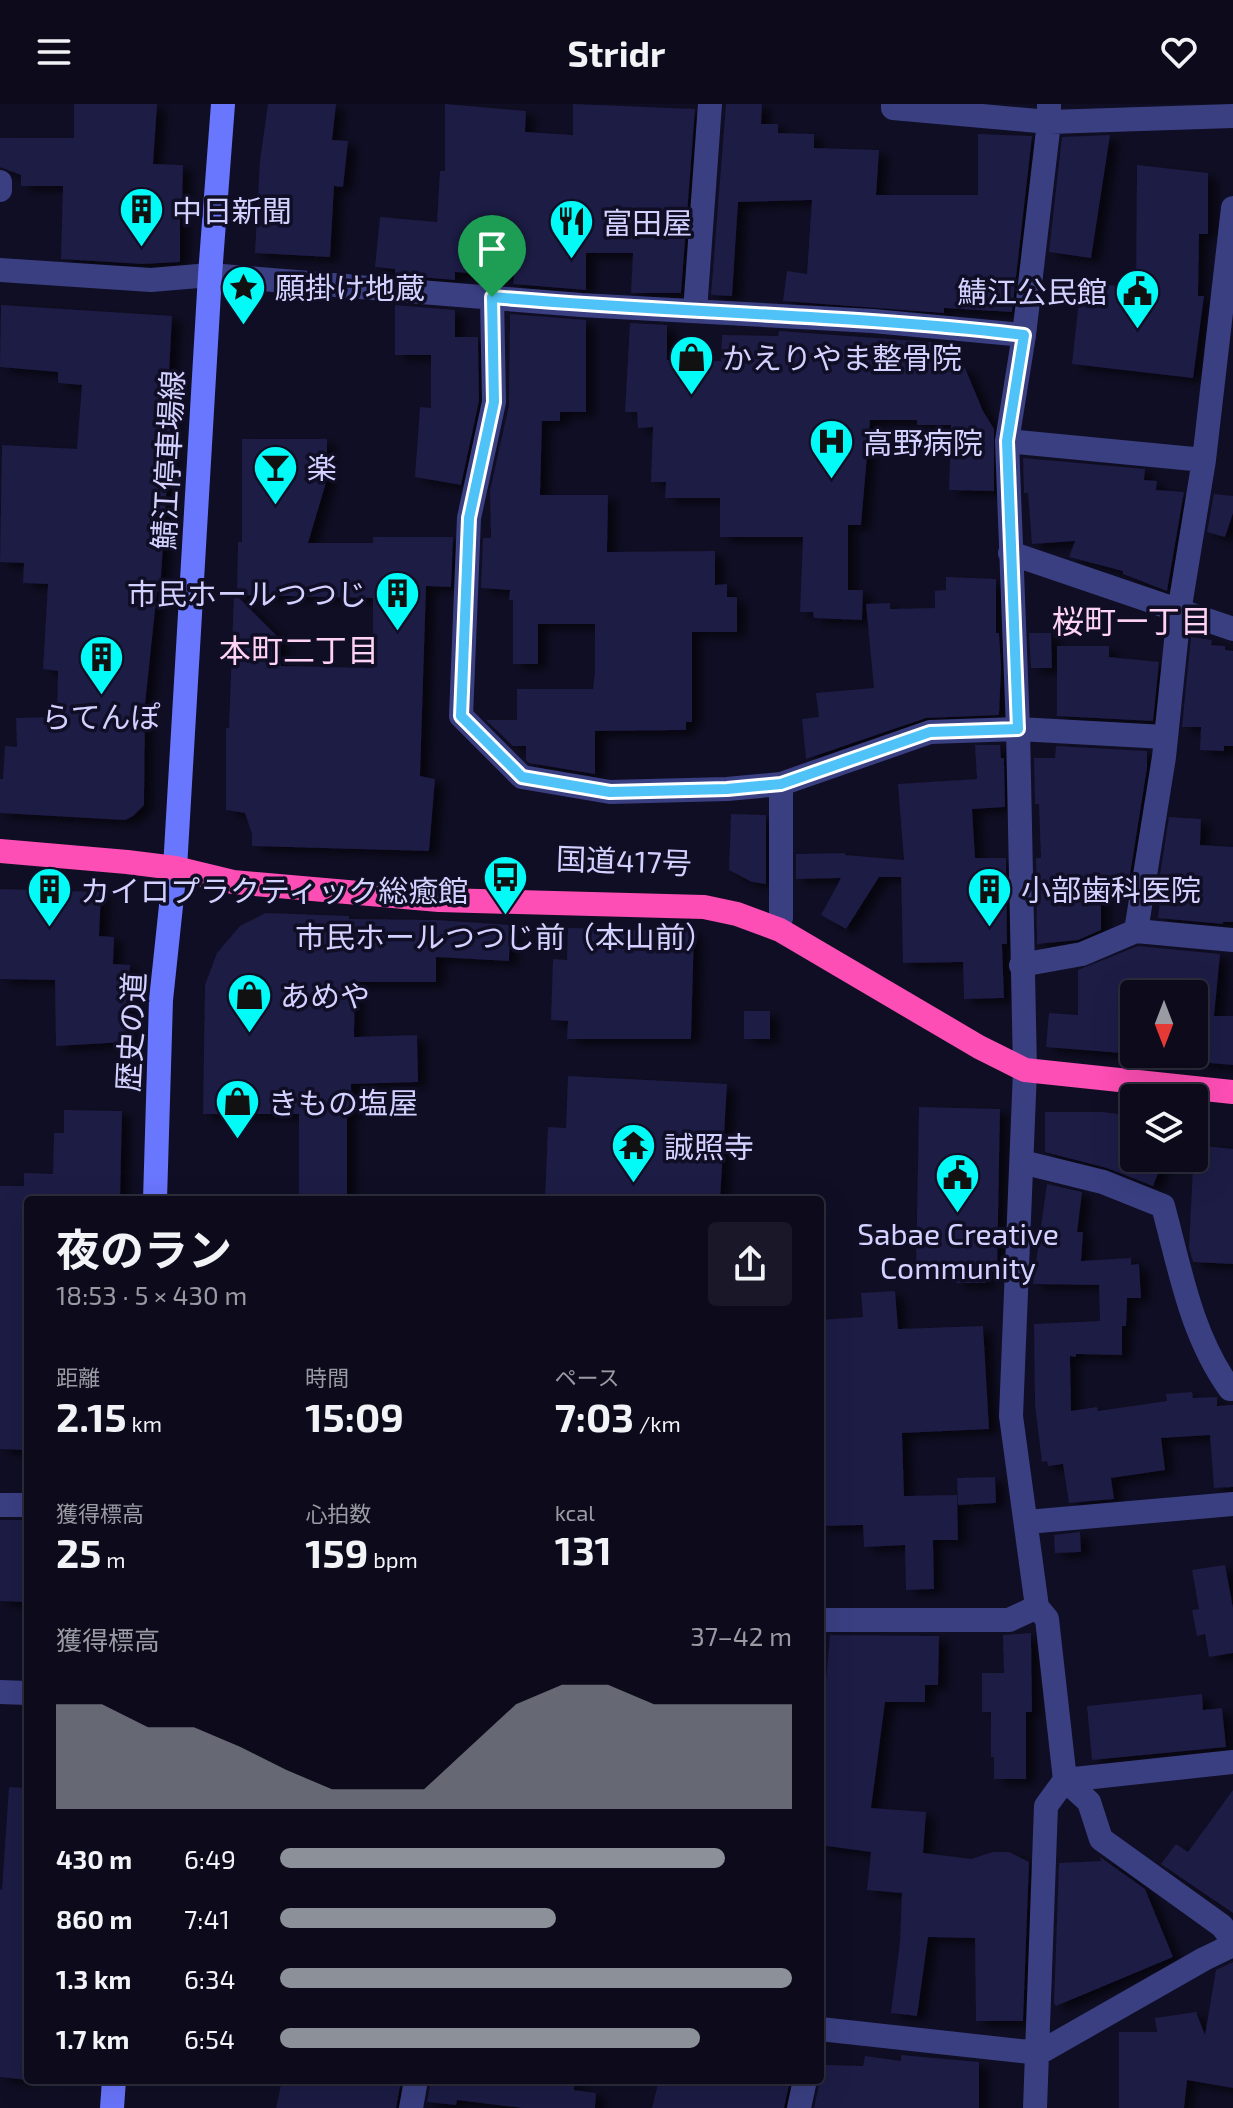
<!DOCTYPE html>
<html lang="ja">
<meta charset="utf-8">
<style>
body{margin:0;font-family:"Exo 2","Noto Sans JP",sans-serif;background:#1a1828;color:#f1f3f6;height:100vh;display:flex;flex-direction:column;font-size:30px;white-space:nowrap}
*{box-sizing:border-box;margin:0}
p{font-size:26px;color:#9a9aa3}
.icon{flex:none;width:44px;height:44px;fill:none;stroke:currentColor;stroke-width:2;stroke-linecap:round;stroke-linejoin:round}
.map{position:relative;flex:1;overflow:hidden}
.details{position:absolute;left:24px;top:1092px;width:800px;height:888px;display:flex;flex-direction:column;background:#0c0a1b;border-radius:8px;box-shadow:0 8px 32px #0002,0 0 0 2px #2c2b3a}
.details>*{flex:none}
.needle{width:52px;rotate:180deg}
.fabs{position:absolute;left:1120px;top:876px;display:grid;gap:16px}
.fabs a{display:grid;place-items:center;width:88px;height:88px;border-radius:8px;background:#0c0a1b;box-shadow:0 8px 32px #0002,0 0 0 2px #2c2b3a;font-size:40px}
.pin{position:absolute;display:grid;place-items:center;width:68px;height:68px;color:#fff;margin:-82px -34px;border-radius:50% 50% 50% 0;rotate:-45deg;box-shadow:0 0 8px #0007}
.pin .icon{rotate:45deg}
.round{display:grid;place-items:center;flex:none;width:84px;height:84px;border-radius:8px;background:#1a1828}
.overview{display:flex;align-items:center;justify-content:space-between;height:136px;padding:0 32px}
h1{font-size:44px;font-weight:700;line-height:60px}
.metrics{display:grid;grid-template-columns:repeat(3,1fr);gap:12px;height:136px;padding:8px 32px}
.metrics div{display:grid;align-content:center}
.metrics b{font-size:40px;font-weight:700}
.metrics small{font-size:22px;font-weight:400}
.metrics p{font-size:22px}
.chart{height:224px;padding:16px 32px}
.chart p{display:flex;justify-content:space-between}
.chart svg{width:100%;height:144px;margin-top:8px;fill:#8c9099;opacity:.7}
ul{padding:0 32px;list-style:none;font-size:26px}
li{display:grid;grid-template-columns:128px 96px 1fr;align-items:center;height:60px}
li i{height:20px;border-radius:10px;background:#8c9099}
header{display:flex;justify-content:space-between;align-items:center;height:104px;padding:0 32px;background:#0c0a1b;font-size:36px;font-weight:700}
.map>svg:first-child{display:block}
.building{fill:#1e1b44;filter:url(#shadow)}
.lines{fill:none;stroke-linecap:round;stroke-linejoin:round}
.street{stroke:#3a3f82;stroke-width:24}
.secondary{stroke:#6976fe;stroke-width:24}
.highway{stroke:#fd4eb5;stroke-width:24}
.route-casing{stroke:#fff;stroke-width:16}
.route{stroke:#4fc3f7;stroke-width:10}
.labels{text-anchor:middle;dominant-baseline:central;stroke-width:7;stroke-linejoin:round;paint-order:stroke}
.poi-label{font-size:30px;fill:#d2d1ff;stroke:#100e24;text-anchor:start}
.street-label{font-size:30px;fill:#d2d1ff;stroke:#100e24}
.neighbourhood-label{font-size:32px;fill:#ffd3f4;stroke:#100e24}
</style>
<header><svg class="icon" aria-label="menu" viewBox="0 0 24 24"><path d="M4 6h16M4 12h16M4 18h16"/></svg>Stridr<svg class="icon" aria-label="heart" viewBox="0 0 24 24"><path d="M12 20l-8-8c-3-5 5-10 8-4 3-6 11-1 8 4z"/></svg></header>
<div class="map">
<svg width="1233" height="2004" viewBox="0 0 1233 2004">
<defs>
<filter id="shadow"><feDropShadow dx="9" dy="5" stdDeviation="4" flood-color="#0009"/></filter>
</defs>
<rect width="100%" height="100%" fill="#100e24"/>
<!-- building -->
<path class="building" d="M 74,0 L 157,0 L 153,60 L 183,61 L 182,99 L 180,99 L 180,158 L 143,160 L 61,155 L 63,82 L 21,82 L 21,71 L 0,63 L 0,34 L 74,34 Z
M 268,0 L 336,0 L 332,36 L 348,37 L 343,83 L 334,82 L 330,153 L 255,149 L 260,57 Z
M 445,0 L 526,7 L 525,28 L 573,31 L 573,0 L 695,5 L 681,189 L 631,189 L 633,149 L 586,149 L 586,186 L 513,180 L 514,172 L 455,168 L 455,176 L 395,171 L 395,165 L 375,163 L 380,113 L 437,118 L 440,67 L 445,67 Z
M 726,0 L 762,0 L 761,20 L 778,20 L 778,29 L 814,30 L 814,44 L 879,46 L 876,91 L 978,91 L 978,30 L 1032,32 L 1012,208 L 944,204 L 944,209 L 783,197 L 787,167 L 807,170 L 812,96 L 738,98 L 732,192 L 711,191 Z
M 1110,31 L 1091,154 L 1049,148 L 1062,33 Z
M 1137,61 L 1208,69 L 1208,130 L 1199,130 L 1198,192 L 1204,192 L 1193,274 L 1072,260 L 1081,178 L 1136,184 Z
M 1,201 L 172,212 L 169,269 L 174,269 L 160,488 L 157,487 L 145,600 L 144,701 L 133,712 L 125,716 L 0,709 L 0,675 L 3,675 L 5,642 L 17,643 L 16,614 L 57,613 L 58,567 L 43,565 L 48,480 L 23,479 L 24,459 L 0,458 L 2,341 L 77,345 L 82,281 L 58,279 L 58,268 L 0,263 Z
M 395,201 L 455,206 L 455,233 L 478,233 L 479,297 L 461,381 L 415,373 L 420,303 L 431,304 L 431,251 L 395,251 Z
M 510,210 L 586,216 L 586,308 L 560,308 L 560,317 L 542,317 L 540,391 L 608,391 L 607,448 L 715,447 L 715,481 L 727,480 L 727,493 L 737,493 L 737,528 L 692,528 L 692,618 L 686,618 L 686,626 L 595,627 L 595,670 L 529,659 L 526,656 L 526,642 L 513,642 L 486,616 L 517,616 L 517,585 L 593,585 L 595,568 L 595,520 L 538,520 L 538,560 L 513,560 L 513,496 L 509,496 L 510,486 L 481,484 L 483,434 L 491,434 L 490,387 L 509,301 Z
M 630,219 L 667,221 L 667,256 L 721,257 L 722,231 L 778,232 L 779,227 L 944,239 L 945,262 L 965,264 L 983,307 L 994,325 L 994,387 L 949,386 L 951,321 L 917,321 L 917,316 L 870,316 L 861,421 L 848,421 L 848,486 L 863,486 L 862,516 L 814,514 L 813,508 L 800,508 L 803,433 L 720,433 L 720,394 L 665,394 L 666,378 L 651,378 L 653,323 L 638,324 L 637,308 L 625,308 Z
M 242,335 L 327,335 L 327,375 L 308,439 L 373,439 L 373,433 L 453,433 L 451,483 L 426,482 L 420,672 L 435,675 L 429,747 L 252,742 L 252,730 L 245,709 L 226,706 L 226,624 L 229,624 L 234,489 L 280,535 L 281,562 L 373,564 L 373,494 L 237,491 L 238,438 L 242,438 Z
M 1023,354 L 1145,365 L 1144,376 L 1157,377 L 1156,386 L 1184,388 L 1167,487 L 1123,470 L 1123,467 L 1069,453 L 1075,437 L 1032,440 L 1028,389 L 1024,389 Z
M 1214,390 L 1233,392 L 1233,409 L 1225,433 L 1207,428 Z
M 946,473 L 996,475 L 996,529 L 999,529 L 1001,564 L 999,611 L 926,614 L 806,655 L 802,615 L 819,613 L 816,589 L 874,584 L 866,500 L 890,499 L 890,505 L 935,504 L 935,487 L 946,486 Z
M 1029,529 L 1051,529 L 1052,564 L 1031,564 Z
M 1191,533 L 1212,536 L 1211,541 L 1225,542 L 1225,546 L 1233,547 L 1233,642 L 1224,642 L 1224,647 L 1200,646 L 1201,623 L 1182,623 Z
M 1057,542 L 1109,542 L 1109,553 L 1159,558 L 1153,617 L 1057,612 Z
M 975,641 L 1000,641 L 1001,654 L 1004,654 L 1005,703 L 972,705 L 975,754 L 1006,754 L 1007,840 L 1002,840 L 1004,894 L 964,895 L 963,858 L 903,859 L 901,765 L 901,773 L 879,773 L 846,825 L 821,811 L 841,774 L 796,775 L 796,750 L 845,749 L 845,751 L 904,756 L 898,680 L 977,675 Z
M 1056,642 L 1147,647 L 1147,664 L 1128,783 L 1101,789 L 1101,826 L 1078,836 L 1037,840 L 1036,754 L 1041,754 L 1039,700 L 1035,700 L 1034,654 L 1055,654 Z
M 731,710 L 766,711 L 766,780 L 752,778 L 729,766 Z
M 1169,713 L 1201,715 L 1200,741 L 1233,743 L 1233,818 L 1223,818 L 1223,820 L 1158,814 L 1162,776 L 1159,777 Z
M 0,785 L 101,788 L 99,832 L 114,833 L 113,860 L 130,861 L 126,901 L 127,938 L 56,942 L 55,876 L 0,875 Z
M 266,809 L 349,812 L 349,815 L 436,816 L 510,821 L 509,857 L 436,853 L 436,878 L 355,878 L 354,933 L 417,931 L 418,978 L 351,980 L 352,1010 L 347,1010 L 347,1091 L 299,1091 L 299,1010 L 203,1010 L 205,881 L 217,849 L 240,822 Z
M 568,824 L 694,827 L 691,935 L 567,935 L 568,917 L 551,916 L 553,855 L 567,856 Z
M 1138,842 L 1220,850 L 1214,912 L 1233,912 L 1233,961 L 1198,958 L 1198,950 L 1194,949 L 1194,890 L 1134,890 L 1134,950 L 1046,943 L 1049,909 L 1078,911 L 1078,866 Z
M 744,907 L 770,907 L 770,935 L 744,935 Z
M 568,972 L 727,980 L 720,1096 L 545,1096 L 548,1023 L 566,1024 Z
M 919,1003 L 1000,1005 L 997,1168 L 986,1167 L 986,1179 L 956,1179 L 956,1168 L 916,1167 Z
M 64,1006 L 122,1007 L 120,1096 L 28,1096 L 28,1346 L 0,1345 L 0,1082 L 24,1082 L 24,1069 L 53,1070 L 54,1029 L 64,1029 Z
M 1045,1008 L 1103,1008 L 1134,1012 L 1134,1054 L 1164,1054 L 1153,1082 L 1107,1064 L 1045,1048 Z
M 1194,1041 L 1233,1045 L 1233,1160 L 1193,1158 L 1189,1144 Z
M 1047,1080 L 1082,1088 L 1077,1128 L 1083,1128 L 1081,1157 L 1131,1154 L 1131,1161 L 1139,1160 L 1141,1194 L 1127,1194 L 1126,1222 L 1122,1222 L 1122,1251 L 1076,1250 L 1076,1253 L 1070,1252 L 1071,1307 L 1097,1303 L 1098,1307 L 1167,1297 L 1166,1290 L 1192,1288 L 1193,1294 L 1217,1293 L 1217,1302 L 1233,1301 L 1233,1383 L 1214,1384 L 1210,1331 L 1161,1334 L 1165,1366 L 1111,1374 L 1114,1395 L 1069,1399 L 1063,1360 L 1048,1362 L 1047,1357 L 1042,1358 L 1035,1301 L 1034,1220 L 1100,1217 L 1099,1181 L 1033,1180 Z
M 895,1187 L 898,1225 L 983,1222 L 989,1325 L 902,1329 L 904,1392 L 957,1391 L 958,1436 L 933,1436 L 934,1485 L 906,1486 L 905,1441 L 864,1443 L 863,1421 L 820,1422 L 820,1216 L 863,1213 L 861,1189 Z
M 995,1373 L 996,1399 L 958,1401 L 957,1374 Z
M 0,1416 L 27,1416 L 28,1498 L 0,1497 Z
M 1080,1428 L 1081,1448 L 1055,1449 L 1054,1431 Z
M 1225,1461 L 1233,1504 L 1233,1549 L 1209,1553 L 1205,1530 L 1197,1532 L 1192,1506 L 1199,1505 L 1192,1466 Z
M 1031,1529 L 1032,1608 L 1026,1608 L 1026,1675 L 994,1675 L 994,1653 L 991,1653 L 991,1608 L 982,1608 L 982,1569 L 1004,1569 L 1003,1531 Z
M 830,1531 L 939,1532 L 938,1581 L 925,1581 L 925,1598 L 885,1598 L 871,1704 L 926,1708 L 923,1749 L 971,1755 L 993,1748 L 1009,1748 L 1029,1758 L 1023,1917 L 976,1917 L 975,1834 L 928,1833 L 917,1912 L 891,1909 L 900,1838 L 902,1789 L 867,1786 L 871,1748 L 820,1741 L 820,1617 L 822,1618 Z
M 1202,1590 L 1203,1606 L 1222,1604 L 1226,1643 L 1092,1656 L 1087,1602 Z
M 9,1683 L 28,1684 L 28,1976 L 0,1973 L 0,1785 L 2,1786 Z
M 1233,1686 L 1233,1809 L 1161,1760 L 1176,1740 L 1188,1748 Z
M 1100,1753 L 1145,1785 L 1173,1853 L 1056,1902 L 1054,1899 L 1059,1759 L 1101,1757 Z
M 1233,1858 L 1233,1984 L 1187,1976 L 1184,2004 L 1119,2004 L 1119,1928 L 1157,1928 L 1155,1914 L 1196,1908 L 1205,1931 L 1216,1866 Z
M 901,1951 L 979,1958 L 979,2004 L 814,2004 L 820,1976 L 825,1976 L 826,1961 L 863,1962 L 865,1952 L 901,1957 Z
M 282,1976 L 401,1976 L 396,2004 L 276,2004 Z
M 431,1976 L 503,1976 L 540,1981 L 540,1976 L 574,1976 L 574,1986 L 596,1989 L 595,2004 L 523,2004 L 457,1996 L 456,2001 L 427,1998 Z
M 659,1976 L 790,1976 L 784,2004 L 652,2004 Z"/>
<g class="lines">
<!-- street -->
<path class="street" d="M 893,0 L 893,4 L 1049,18 L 1049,0
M 0,78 L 0,86
M 0,166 L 151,176 L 210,171 L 581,201 L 873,217 L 1024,231
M 492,193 L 494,298 L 469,414 L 461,612 L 522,673 L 610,688 L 727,685 L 781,680
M 695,207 L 710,0
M 1007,337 L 1204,356
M 1010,449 L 1233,525
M 781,814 L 781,680 L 930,628 L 1018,625 L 1165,633
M 1136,827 L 1164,653 L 1179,508 L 1204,356 L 1233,104
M 1021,861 L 1082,850 L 1136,827 L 1233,836
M 1022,1058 L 1103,1078 L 1163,1102 C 1180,1165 1191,1231 1230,1285
M 0,1401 L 28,1401
M 1027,1418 L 1233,1400
M 820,1516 L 1009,1516 L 1037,1503
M 0,1588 L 28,1589
M 1065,1676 L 1089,1698 L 1101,1735 L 1222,1822 L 1233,1837
M 1065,1676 L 1233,1658
M 820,1925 L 1039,1949 L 1204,1855 L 1233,1841
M 411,2004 L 416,1976
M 799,2004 L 805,1976
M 1035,2004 L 1046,1702 L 1065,1676 L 1047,1515 L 1037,1503 L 1011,1312 L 1025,966 L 1018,625 L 1007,337 L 1024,231 L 1049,18 L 1233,12"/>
<!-- secondary -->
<path class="secondary" d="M 155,1096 L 161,896 L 175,764 L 210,171 L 223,0
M 112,2004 L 114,1976"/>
<!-- highway -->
<path class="highway" d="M 0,747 L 127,758 L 175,764 L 233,778 L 439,796 L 704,803 L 737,810 L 780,826 L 979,943 L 1025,966 L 1233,988"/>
</g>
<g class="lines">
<defs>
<path id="route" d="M 492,193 C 669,209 847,210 1024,231 L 1007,337 L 1018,625 L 930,628 L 781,680 L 727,685 L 610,688 L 522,673 L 461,612 L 469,414 L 494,298 Z"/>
</defs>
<!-- route casing -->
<use href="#route" class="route-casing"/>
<!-- route -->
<use href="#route" class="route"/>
</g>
<!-- icons -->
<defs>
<symbol id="building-pin" viewBox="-11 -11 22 30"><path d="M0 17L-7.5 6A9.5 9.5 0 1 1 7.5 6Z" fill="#02faf7" stroke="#100e24"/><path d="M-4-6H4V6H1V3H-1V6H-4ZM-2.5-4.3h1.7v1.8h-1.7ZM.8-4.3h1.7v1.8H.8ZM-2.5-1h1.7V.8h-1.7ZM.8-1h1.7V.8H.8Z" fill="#111"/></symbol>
<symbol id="restaurant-pin" viewBox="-11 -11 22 30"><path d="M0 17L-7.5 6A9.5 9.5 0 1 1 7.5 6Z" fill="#02faf7" stroke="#100e24"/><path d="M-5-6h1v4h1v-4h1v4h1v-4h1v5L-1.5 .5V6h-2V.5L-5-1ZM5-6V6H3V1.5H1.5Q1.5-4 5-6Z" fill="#111"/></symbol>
<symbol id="sight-pin" viewBox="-11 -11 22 30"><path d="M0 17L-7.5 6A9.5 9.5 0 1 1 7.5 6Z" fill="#02faf7" stroke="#100e24"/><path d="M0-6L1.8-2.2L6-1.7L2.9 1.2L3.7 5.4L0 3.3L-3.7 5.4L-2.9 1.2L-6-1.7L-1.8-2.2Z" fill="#111"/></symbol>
<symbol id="civic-pin" viewBox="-11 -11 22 30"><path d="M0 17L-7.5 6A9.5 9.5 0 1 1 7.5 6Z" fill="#02faf7" stroke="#100e24"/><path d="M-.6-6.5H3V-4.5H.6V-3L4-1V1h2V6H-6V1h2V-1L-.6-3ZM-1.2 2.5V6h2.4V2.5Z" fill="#111"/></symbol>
<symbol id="shop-pin" viewBox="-11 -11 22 30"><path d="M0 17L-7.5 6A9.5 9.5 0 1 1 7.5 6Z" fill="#02faf7" stroke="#100e24"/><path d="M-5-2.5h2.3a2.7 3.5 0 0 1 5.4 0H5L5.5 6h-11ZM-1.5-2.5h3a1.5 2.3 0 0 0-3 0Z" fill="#111"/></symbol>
<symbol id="hospital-pin" viewBox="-11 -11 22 30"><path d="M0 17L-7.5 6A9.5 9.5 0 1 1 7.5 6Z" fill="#02faf7" stroke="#100e24"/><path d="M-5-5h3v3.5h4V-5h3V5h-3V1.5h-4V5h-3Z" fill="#111"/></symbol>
<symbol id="bar-pin" viewBox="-11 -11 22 30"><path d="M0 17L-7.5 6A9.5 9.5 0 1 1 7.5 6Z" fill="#02faf7" stroke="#100e24"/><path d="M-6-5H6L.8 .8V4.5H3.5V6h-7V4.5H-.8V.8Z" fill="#111"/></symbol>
<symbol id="bus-pin" viewBox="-11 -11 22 30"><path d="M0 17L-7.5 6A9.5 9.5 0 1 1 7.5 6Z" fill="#02faf7" stroke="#100e24"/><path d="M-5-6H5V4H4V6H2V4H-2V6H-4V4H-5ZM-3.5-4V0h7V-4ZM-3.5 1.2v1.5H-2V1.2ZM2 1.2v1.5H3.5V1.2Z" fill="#111"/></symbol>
<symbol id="temple-pin" viewBox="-11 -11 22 30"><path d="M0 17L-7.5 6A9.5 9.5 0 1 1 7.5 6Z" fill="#02faf7" stroke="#100e24"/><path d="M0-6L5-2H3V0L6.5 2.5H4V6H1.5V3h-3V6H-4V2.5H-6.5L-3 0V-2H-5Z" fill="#111"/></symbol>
</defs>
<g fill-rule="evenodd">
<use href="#building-pin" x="116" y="80" width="51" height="69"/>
<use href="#restaurant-pin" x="546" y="92" width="51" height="69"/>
<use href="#sight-pin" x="218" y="158" width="51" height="69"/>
<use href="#civic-pin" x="1112" y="162" width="51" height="69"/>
<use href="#shop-pin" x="666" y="228" width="51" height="69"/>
<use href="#hospital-pin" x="806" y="312" width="51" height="69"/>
<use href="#bar-pin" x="250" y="338" width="51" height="69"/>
<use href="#building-pin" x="372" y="464" width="51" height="69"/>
<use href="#building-pin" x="76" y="528" width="51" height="69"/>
<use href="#bus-pin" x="480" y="748" width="51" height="69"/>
<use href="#building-pin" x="964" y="760" width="51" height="69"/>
<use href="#building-pin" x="24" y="760" width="51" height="69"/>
<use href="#shop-pin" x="224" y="866" width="51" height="69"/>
<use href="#shop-pin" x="212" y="972" width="51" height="69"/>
<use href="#temple-pin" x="608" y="1016" width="51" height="69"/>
<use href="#civic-pin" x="932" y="1046" width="51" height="69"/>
</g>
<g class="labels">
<!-- poi labels -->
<g class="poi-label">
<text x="172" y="106">中日新聞</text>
<text x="602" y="118">富田屋</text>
<text x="275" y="183">願掛け地蔵</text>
<text x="1107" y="187" text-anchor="end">鯖江公民館</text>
<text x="722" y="253">かえりやま整骨院</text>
<text x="863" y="338">高野病院</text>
<text x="307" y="363">楽</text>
<text x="367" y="489" text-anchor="end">市民ホールつつじ</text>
<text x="101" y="612" text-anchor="middle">らてんぽ</text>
<text x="1021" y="785">小部歯科医院</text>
<text x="80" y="786">カイロプラクティック総癒館</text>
<text x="505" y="832" text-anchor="middle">市民ホールつつじ前（本山前）</text>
<text x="280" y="891">あめや</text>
<text x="268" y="998">きもの塩屋</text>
<text x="664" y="1042">誠照寺</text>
<text x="958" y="1129" text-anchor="middle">Sabae Creative<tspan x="958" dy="34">Community</tspan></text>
</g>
<!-- street labels -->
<g class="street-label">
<text transform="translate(167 356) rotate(-87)">鯖江停車場線</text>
<text transform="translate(624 756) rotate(2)">国道417号</text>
<text transform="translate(130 928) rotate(-87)">歴史の道</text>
</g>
<!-- neighbourhood labels -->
<g class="neighbourhood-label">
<text x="1132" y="516">桜町一丁目</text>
<text x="299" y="545">本町二丁目</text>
</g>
</g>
</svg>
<div class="fabs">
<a><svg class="needle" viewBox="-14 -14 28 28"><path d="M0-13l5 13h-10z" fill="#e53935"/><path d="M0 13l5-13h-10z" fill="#9a9aa3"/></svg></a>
<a><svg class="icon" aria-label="layers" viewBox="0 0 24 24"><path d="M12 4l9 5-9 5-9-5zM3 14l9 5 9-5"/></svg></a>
</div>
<div class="pin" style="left:492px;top:193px;background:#1e9e55"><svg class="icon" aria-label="arrive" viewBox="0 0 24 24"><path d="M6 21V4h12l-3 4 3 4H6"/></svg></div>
<section class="details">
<div class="overview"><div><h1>夜のラン</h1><p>18:53 · 5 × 430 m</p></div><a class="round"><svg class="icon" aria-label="share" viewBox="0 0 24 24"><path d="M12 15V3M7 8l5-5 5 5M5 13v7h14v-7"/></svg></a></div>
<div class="metrics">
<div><p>距離</p><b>2.15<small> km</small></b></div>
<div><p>時間</p><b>15:09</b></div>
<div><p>ペース</p><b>7:03<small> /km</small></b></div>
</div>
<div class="metrics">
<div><p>獲得標高</p><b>25<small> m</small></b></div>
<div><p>心拍数</p><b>159<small> bpm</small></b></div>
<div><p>kcal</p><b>131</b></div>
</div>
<div class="chart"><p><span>獲得標高</span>37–42 m</p>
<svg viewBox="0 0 160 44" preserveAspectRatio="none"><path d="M0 44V12L10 12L20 19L30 19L40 25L50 32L60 38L70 38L80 38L90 25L100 12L110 6L120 6L130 12L140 12L150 12L160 12V44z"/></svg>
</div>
<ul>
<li><b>430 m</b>6:49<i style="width:87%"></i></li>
<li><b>860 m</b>7:41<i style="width:54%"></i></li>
<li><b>1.3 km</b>6:34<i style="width:100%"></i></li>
<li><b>1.7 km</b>6:54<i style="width:82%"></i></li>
</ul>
</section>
</div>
